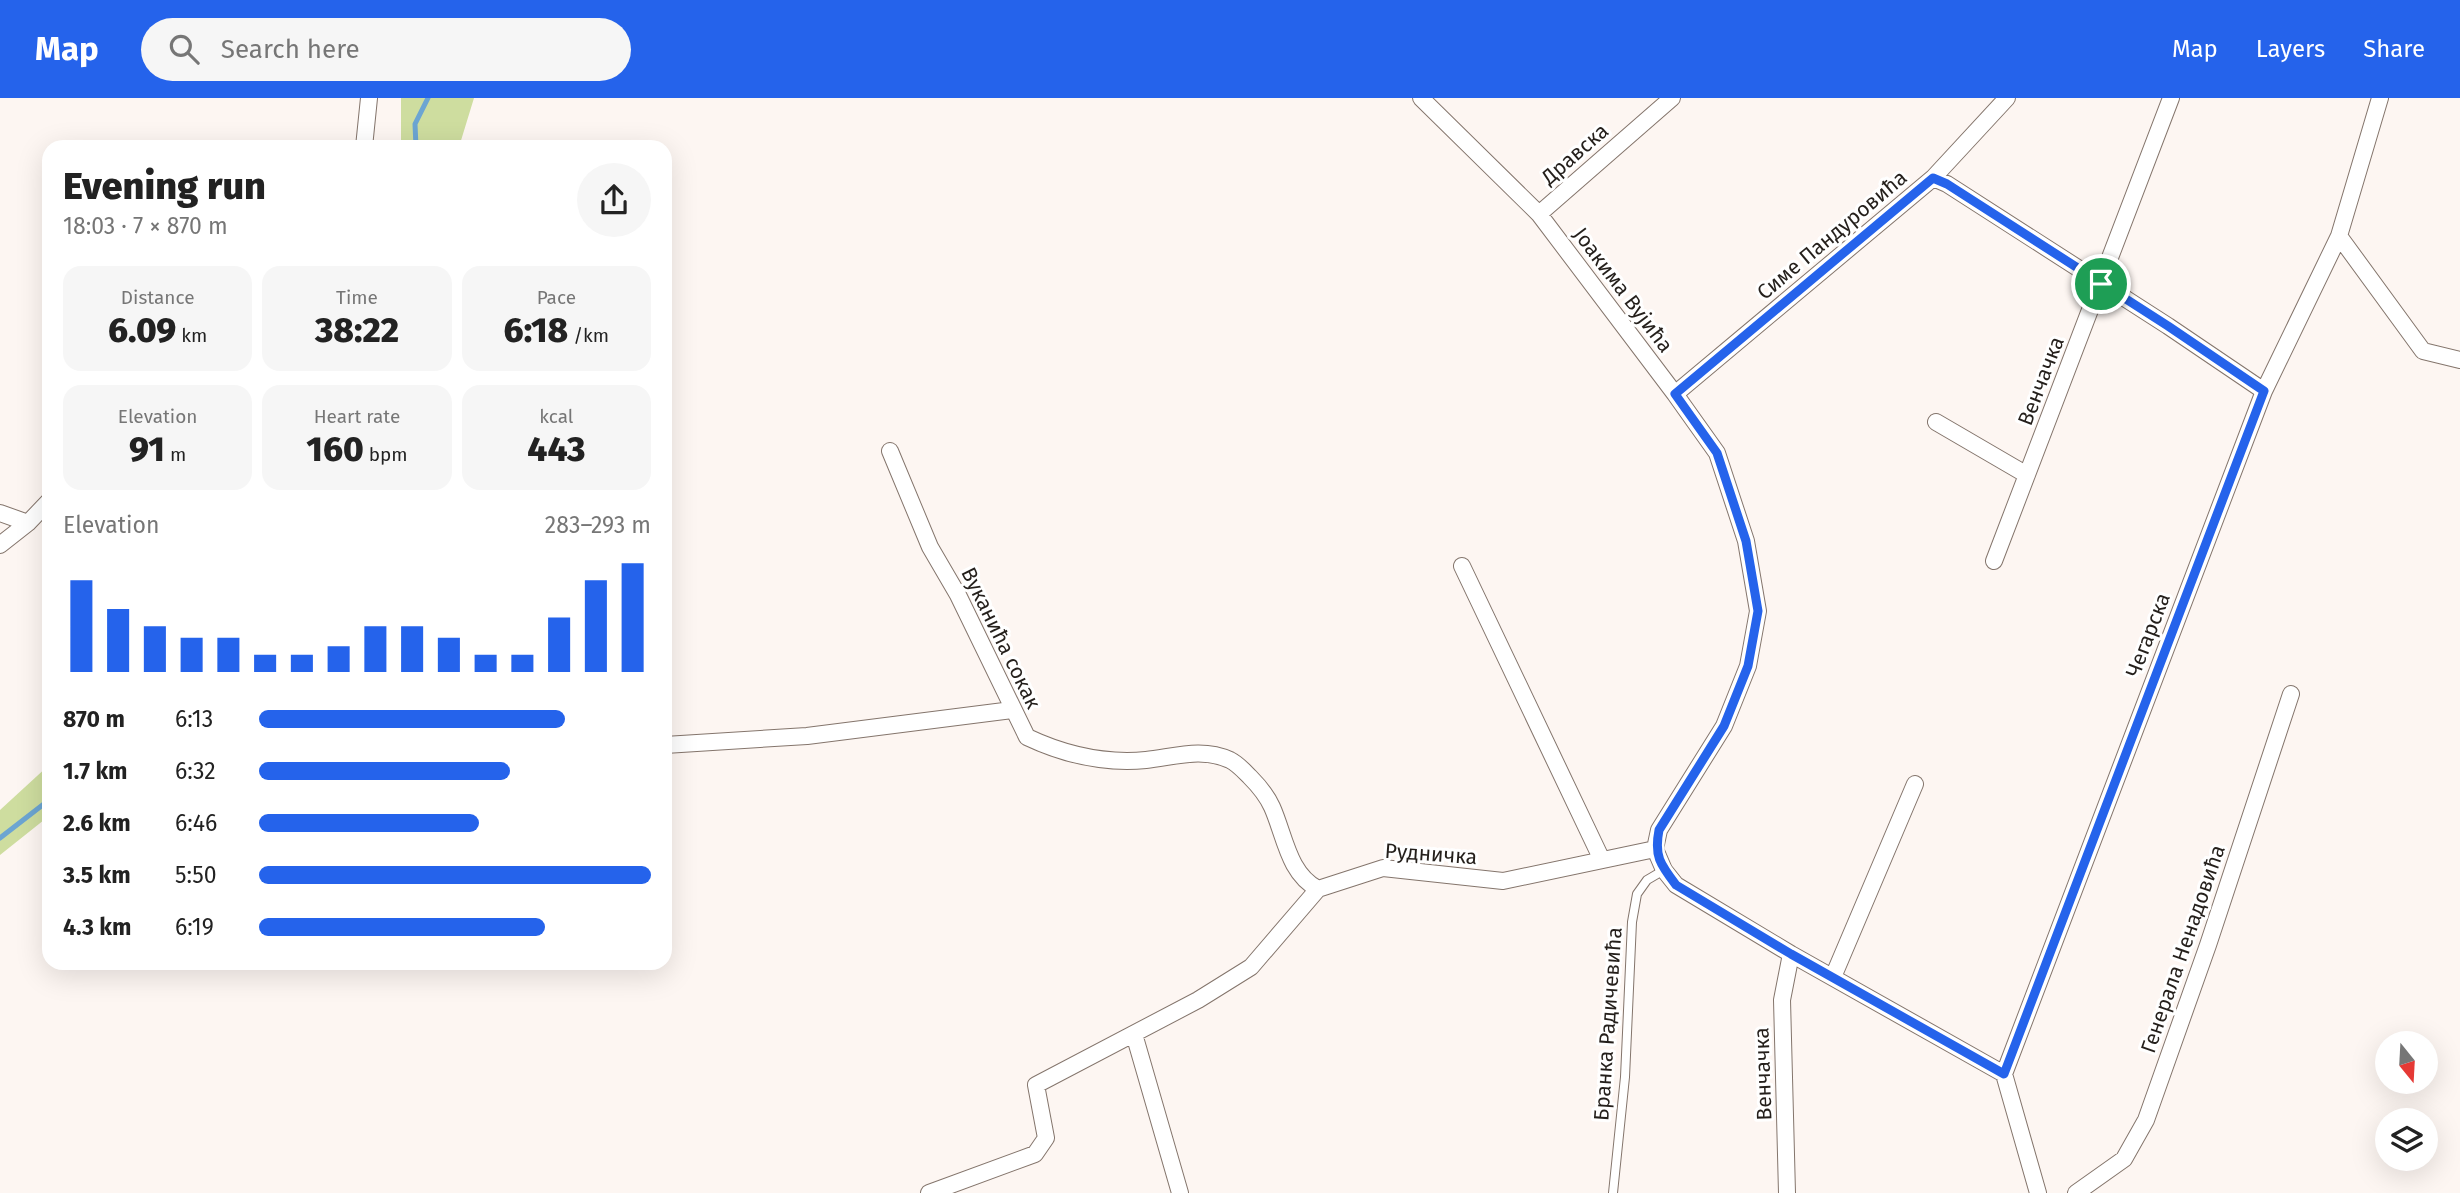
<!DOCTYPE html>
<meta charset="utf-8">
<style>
body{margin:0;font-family:"Fira Sans",sans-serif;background:#f6f6f6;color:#222;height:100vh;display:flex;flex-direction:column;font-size:26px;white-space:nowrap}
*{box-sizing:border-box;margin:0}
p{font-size:23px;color:#767676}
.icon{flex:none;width:38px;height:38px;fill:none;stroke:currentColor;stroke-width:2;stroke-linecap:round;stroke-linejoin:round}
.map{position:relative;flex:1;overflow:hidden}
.side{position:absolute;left:42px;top:42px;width:630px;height:830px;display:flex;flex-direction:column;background:#fff;border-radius:21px;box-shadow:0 7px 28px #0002}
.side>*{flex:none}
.needle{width:46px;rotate:162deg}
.buttons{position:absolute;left:2375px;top:933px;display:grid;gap:14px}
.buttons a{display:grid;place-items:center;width:63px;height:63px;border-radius:50%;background:#fff;box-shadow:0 7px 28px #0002;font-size:35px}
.pin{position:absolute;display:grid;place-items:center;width:60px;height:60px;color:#fff;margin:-30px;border:4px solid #fff;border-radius:50%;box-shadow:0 2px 7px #0007}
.round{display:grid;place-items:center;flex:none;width:74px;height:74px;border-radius:37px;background:#f6f6f6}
.overview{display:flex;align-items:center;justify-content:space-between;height:119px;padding:0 21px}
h1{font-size:38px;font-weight:800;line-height:52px}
.stats{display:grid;grid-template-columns:repeat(3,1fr);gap:10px;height:119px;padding:7px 21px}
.stats div{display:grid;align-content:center;border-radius:18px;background:#f6f6f6;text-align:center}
.stats b{font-size:35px;font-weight:800}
.stats small{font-size:19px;font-weight:400}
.stats p{font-size:19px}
.chart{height:196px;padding:14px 21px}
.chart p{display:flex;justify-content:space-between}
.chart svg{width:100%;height:126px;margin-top:7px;stroke:#2563eb;stroke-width:6}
ul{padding:0 21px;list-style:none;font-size:23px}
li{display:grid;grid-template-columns:112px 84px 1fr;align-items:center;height:52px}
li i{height:18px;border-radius:9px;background:#2563eb}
header{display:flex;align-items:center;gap:42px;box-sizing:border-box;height:98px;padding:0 35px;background:#2563eb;color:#fff}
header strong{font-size:33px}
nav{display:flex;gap:38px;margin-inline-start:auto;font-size:24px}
.search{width:490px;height:63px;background:#f6f6f6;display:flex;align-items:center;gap:18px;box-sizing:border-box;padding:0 24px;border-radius:38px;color:#767676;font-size:26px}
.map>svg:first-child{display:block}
.green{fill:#cedd9f}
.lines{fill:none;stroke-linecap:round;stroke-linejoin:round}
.stream{stroke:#6ca5d2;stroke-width:5}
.lane-casing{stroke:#84756c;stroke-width:10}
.street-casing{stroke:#84756c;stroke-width:18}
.lane{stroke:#fff;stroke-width:8}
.street{stroke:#fff;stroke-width:16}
.route-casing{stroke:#fff;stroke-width:14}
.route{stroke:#2563eb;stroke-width:9}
.labels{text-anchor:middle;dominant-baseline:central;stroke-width:6;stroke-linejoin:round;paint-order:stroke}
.street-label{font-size:21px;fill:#241f1b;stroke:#fff}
</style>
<header>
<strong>Map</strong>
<div class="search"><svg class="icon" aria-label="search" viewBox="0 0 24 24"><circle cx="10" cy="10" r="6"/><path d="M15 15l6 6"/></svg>Search here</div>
<nav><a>Map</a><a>Layers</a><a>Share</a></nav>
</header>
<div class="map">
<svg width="2460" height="1095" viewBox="0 0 2460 1095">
<rect width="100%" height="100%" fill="#fdf6f2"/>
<!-- green -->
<path class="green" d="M 401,0 L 474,0 L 459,49 L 401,49 Z
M 49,667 L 49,718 L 0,757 L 0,712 Z"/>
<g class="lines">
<!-- stream -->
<path class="stream" d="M 416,49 L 415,26 L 428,0
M 0,740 L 49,702"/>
<defs>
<path id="lane" d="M 1613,1095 L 1625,979 L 1632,824 L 1637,796 L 1647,782 L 1664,772"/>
<path id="street" d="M 1421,0 L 1539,116 L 1675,296 L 1717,355 L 1746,443 L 1758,513 L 1748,568 L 1724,628 L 1659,732 L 1655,751
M 364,49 L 369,0
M 1933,80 L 1947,86 L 2168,228 L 2264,293
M 1539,116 L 1672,0
M 2339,138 L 2423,253 L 2460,262
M 1675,296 L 1933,80 L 2007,0
M 1936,324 L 2027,377
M 890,353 L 930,449 L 958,497 L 1027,639 C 1065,657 1103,666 1146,662 C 1174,659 1202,649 1230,662 C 1238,666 1244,673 1250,679 C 1259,688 1267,698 1272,709 C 1285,738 1288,775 1318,791
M 0,415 L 28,425
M 0,447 L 28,425 L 49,403
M 1994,463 L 2171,0
M 1462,468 L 1602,762
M 665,647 L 807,638 L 1012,612
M 1655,751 L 1664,772 L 1676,787 L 1791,856 L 2004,976
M 1833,879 L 1915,686
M 1134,936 L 1180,1095
M 929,1095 L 1035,1056 L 1046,1040 L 1036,987 L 1198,902 L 1251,869 L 1318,791 L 1383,770 L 1503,783 L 1655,751
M 1787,1095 L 1782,902 L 1791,856
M 2038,1095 L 2004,976 L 2264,293 L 2339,138 L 2380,0
M 2076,1095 L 2124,1061 L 2146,1022 L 2208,847 L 2291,596"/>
</defs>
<!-- lane casing -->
<use href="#lane" class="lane-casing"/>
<!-- street casing -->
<use href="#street" class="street-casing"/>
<!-- lane -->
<use href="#lane" class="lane"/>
<!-- street -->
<use href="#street" class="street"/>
</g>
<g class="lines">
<defs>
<path id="route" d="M 1933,80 L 1947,86 L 2168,228 L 2264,293 L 2004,976 L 1791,856 L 1676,787 C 1660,766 1654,758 1659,732 L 1724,628 L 1748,568 L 1758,513 L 1746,443 L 1717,355 L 1675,296 Z"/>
</defs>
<!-- route casing -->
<use href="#route" class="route-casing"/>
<!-- route -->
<use href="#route" class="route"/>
</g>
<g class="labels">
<!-- street labels -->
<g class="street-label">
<text transform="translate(1575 56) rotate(-41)">Дравска</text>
<text transform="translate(1832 137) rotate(-40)">Симе Пандуровића</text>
<text transform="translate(1623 192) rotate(53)">Јоакима Вујића</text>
<text transform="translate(2041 283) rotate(-69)">Венчачка</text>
<text transform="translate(2148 537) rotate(-69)">Чегарска</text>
<text transform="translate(1001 540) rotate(64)">Вуканића сокак</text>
<text transform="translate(1431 756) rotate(4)">Рудничка</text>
<text transform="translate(2183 851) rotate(-71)">Генерала Ненадовића</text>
<text transform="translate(1608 926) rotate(-86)">Бранка Радичевића</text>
<text transform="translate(1763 976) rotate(-92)">Венчачка</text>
</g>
</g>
</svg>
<div class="buttons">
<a><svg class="needle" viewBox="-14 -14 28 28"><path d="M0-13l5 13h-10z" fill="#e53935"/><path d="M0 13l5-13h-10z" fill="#767676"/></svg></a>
<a><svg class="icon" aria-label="layers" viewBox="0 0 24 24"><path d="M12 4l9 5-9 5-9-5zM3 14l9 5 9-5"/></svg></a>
</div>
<div class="pin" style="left:2101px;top:186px;background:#1e9e55"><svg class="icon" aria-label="arrive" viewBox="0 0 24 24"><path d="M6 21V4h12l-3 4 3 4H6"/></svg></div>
<section class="side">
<div class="overview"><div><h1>Evening run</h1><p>18:03 · 7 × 870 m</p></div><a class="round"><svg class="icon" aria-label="share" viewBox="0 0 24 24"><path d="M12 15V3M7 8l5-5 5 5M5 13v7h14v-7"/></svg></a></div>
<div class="stats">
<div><p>Distance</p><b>6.09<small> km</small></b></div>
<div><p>Time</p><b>38:22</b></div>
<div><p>Pace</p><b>6:18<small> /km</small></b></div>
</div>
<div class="stats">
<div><p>Elevation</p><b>91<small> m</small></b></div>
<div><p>Heart rate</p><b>160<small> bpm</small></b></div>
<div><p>kcal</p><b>443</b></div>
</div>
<div class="chart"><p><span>Elevation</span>283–293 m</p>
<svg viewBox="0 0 160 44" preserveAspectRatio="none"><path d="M5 44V12M15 44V22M25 44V28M35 44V32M45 44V32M55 44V38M65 44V38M75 44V35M85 44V28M95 44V28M105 44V32M115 44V38M125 44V38M135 44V25M145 44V12M155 44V6"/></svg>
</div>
<ul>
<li><b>870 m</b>6:13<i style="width:78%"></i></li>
<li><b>1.7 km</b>6:32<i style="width:64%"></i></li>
<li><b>2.6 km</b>6:46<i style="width:56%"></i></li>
<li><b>3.5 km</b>5:50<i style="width:100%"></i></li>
<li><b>4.3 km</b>6:19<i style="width:73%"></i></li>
</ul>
</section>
</div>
